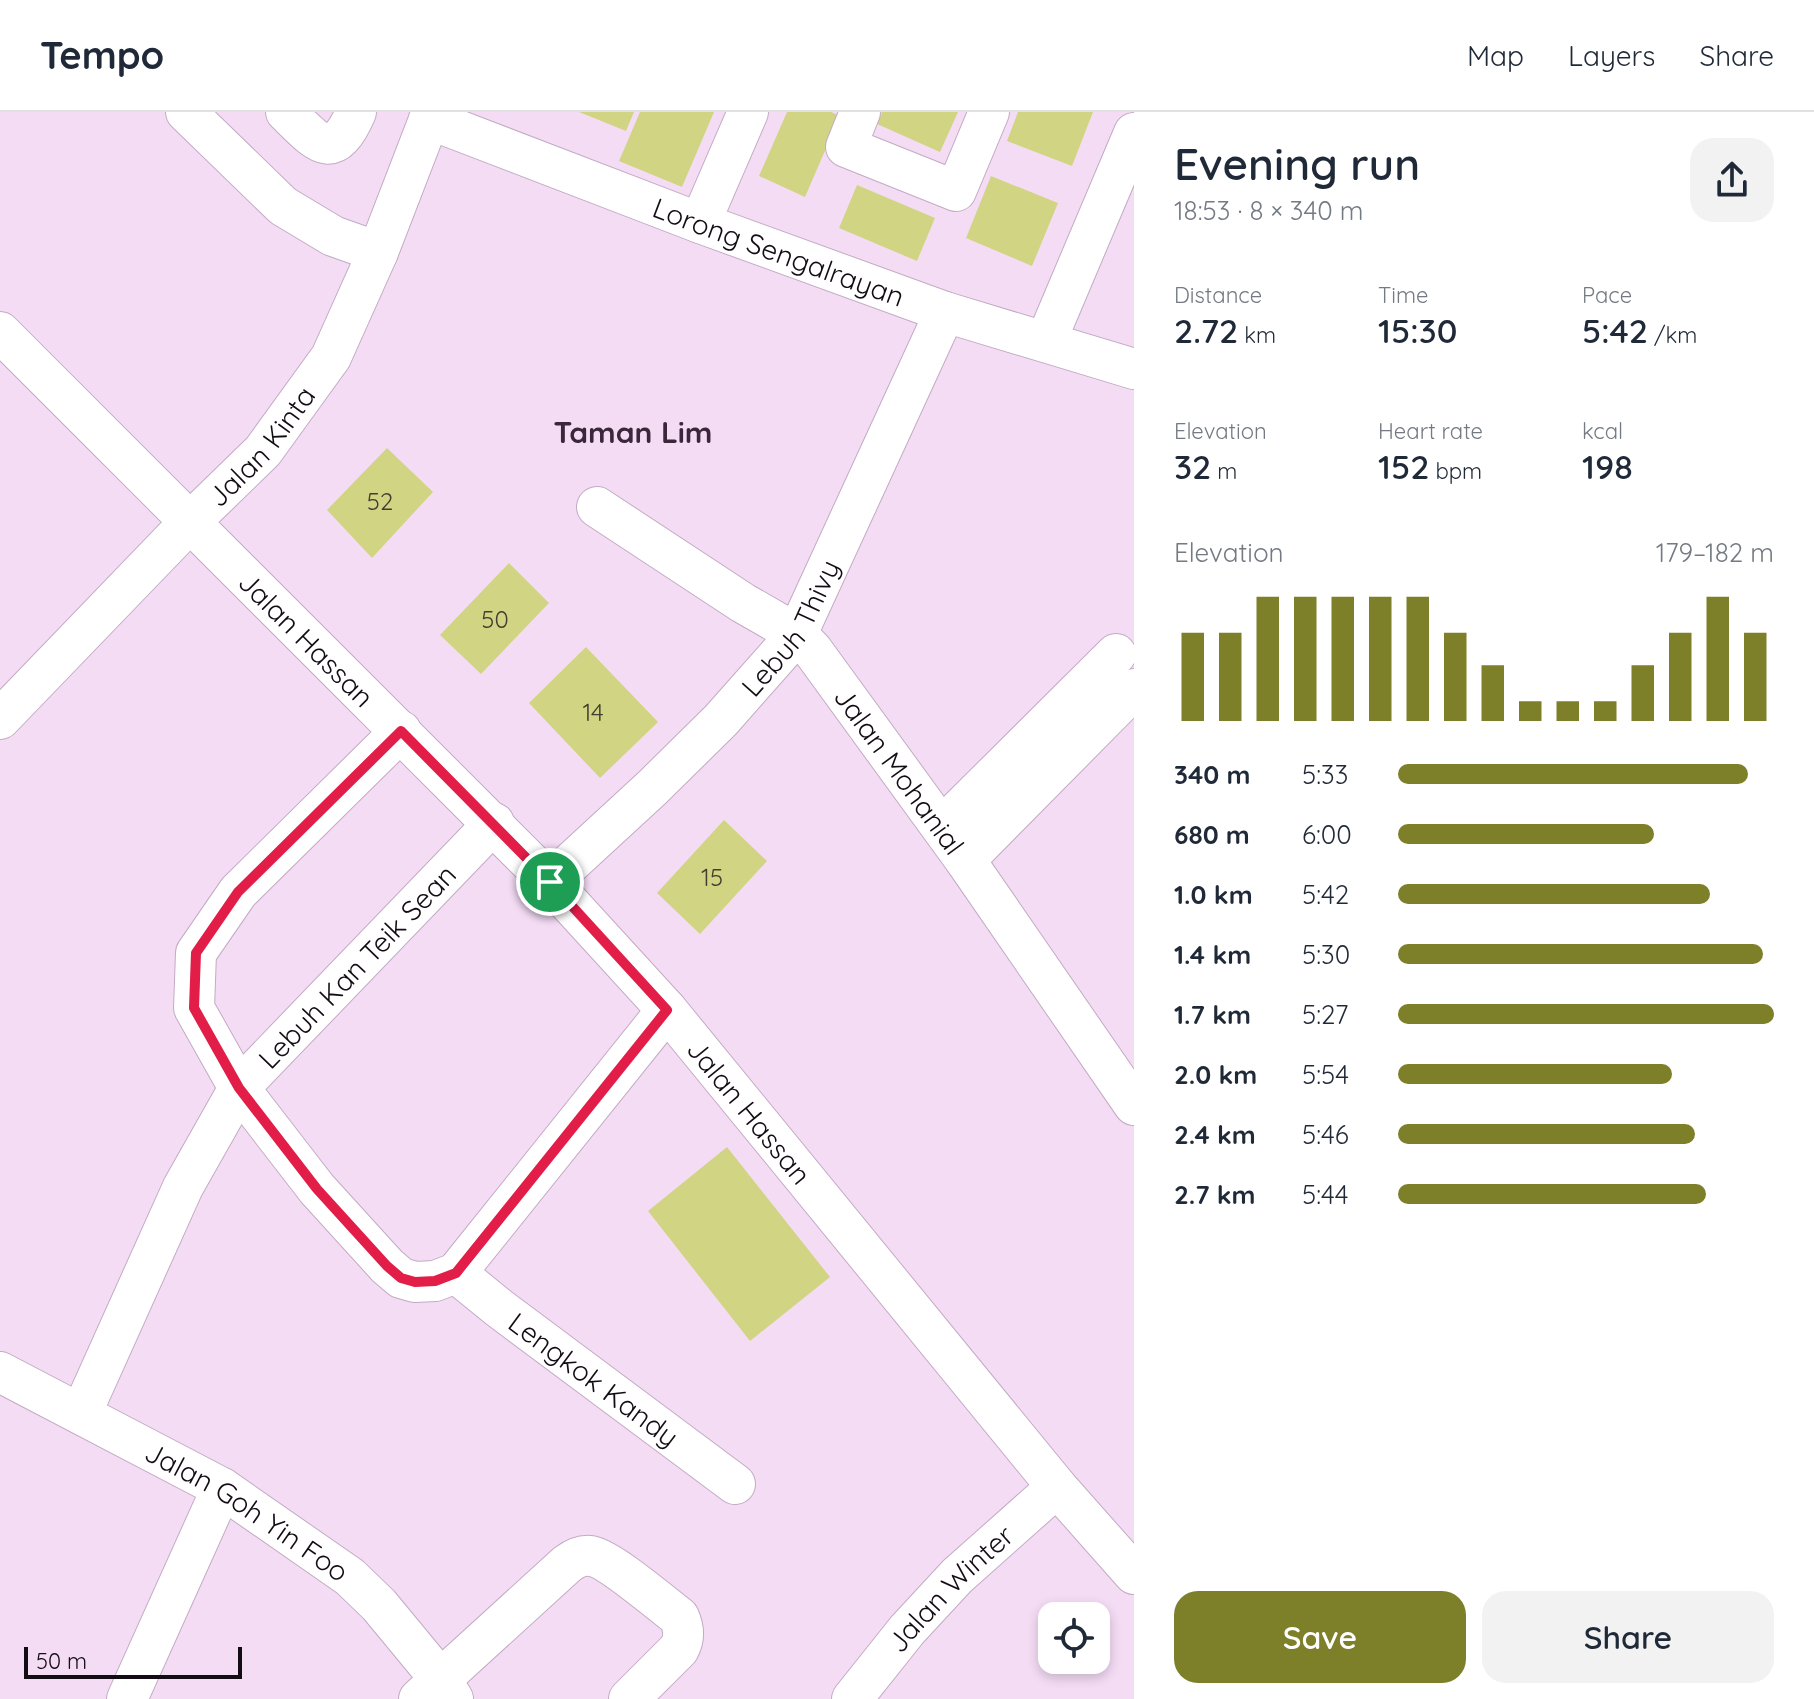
<!DOCTYPE html>
<meta charset="utf-8">
<style>
body{margin:0;font-family:Quicksand,sans-serif;background:#f2f2f3;color:#1f2937;height:100vh;display:flex;flex-direction:column;font-size:30px;white-space:nowrap}
*{box-sizing:border-box;margin:0}
p{font-size:26px;color:#747a83}
.icon{flex:none;width:44px;height:44px;fill:none;stroke:currentColor;stroke-width:2;stroke-linecap:round;stroke-linejoin:round}
.map{position:relative;flex:1;overflow:hidden}
.panel{display:flex;flex-direction:column;background:#fff;width:680px}
.panel>*{flex:none}
.fabs{position:absolute;left:1038px;top:1490px;display:grid;gap:16px}
.fabs a{display:grid;place-items:center;width:72px;height:72px;border-radius:16px;background:#fff;box-shadow:0 4px 12px #0003;font-size:40px}
.scale{position:absolute;left:24px;bottom:20px;width:218px;box-sizing:border-box;padding-left:8px;border:4px solid #140c14;border-top:0;font-size:22px;line-height:28px;white-space:nowrap;color:#140c14;-webkit-text-stroke:6px #f4dcf5;paint-order:stroke}
.pin{position:absolute;display:grid;place-items:center;width:68px;height:68px;color:#fff;margin:-34px;border:4px solid #fff;border-radius:50%;box-shadow:0 2px 8px #0007}
.round{display:grid;place-items:center;flex:none;width:84px;height:84px;border-radius:24px;background:#f2f2f3}
.head{display:flex;align-items:center;justify-content:space-between;height:136px;padding:0 40px}
h1{font-size:44px;font-weight:600;line-height:60px}
.stats{display:grid;grid-template-columns:repeat(3,1fr);gap:12px;height:136px;padding:8px 40px}
.stats div{display:grid;align-content:center}
.stats b{font-size:34px;font-weight:600}
.stats small{font-size:22px;font-weight:400}
.stats p{font-size:22px}
.chart{height:224px;padding:16px 40px}
.chart p{display:flex;justify-content:space-between}
.chart svg{width:100%;height:144px;margin-top:8px;stroke:#7d8029;stroke-width:6}
.action{display:flex;gap:16px;margin-top:auto;padding:16px 40px}
.action a{flex:1;height:92px;border-radius:24px;background:#7d8029;color:#fff;font-size:32px;font-weight:600;line-height:92px;text-align:center}
.action a+a{background:#f2f2f3;color:#1f2937}
ul{padding:0 40px;list-style:none;font-size:26px}
li{display:grid;grid-template-columns:128px 96px 1fr;align-items:center;height:60px}
li i{height:20px;border-radius:10px;background:#7d8029}
header{display:flex;align-items:center;gap:48px;box-sizing:border-box;height:112px;padding:0 40px;background:#fff;border-bottom:2px solid #e0e1e3}
header strong{font-size:38px}
nav{display:flex;gap:44px;margin-inline-start:auto;font-size:28px}
main{display:flex;flex:1;min-height:0}
.map>svg:first-child{display:block}
.building{fill:#d1d583}
.lines{fill:none;stroke-linecap:round;stroke-linejoin:round}
.minor-casing{stroke:#c2abc3;stroke-width:42}
.minor{stroke:#fff;stroke-width:40}
.route-casing{stroke:#fff;stroke-width:16}
.route{stroke:#e11d48;stroke-width:10}
.labels{text-anchor:middle;dominant-baseline:central;stroke-width:6;stroke-linejoin:round;paint-order:stroke}
.number-label{font-size:24px;fill:#433e30}
.street-label{font-size:28px;fill:#140c14;stroke:#f4dcf5}
.neighbourhood-label{font-size:30px;font-weight:bold;fill:#3a283a;stroke:#f4dcf5}
</style>
<header>
<strong>Tempo</strong>
<nav><a>Map</a><a>Layers</a><a>Share</a></nav>
</header>
<main>
<div class="map">
<svg width="1134" height="1587" viewBox="0 0 1134 1587">
<rect width="100%" height="100%" fill="#f4dcf5"/>
<!-- building -->
<path class="building" d="M 579,0 L 634,0 L 626,19 Z
M 640,0 L 714,0 L 682,75 L 619,49 Z
M 787,0 L 831,0 L 840,4 L 805,85 L 759,64 Z
M 882,0 L 958,0 L 940,40 L 877,12 Z
M 1018,0 L 1093,0 L 1072,54 L 1007,29 Z
M 991,64 L 1058,91 L 1032,154 L 966,126 Z
M 857,73 L 935,106 L 917,149 L 839,116 Z
M 387,336 L 433,380 L 372,446 L 327,398 Z
M 509,451 L 549,491 L 481,562 L 440,523 Z
M 586,535 L 658,610 L 600,666 L 529,591 Z
M 724,708 L 767,749 L 700,822 L 657,781 Z
M 727,1035 L 830,1165 L 750,1229 L 648,1099 Z"/>
<g class="lines">
<defs>
<g id="minor">
<path d="M 186,0 L 283,94 L 333,124 L 378,140"/>
<path d="M 286,0 C 317,30 333,53 356,0"/>
<path d="M 860,0 L 846,35 L 956,79 L 989,0"/>
<path id="s1" d="M 429,7 L 700,111 L 945,200 L 1134,257"/>
<path d="M 700,111 L 748,0"/>
<path id="s2" d="M 0,220 L 550,770 L 667,898 L 1057,1375 L 1134,1462"/>
<path d="M 1046,229 L 1134,21"/>
<path id="s3" d="M 597,395 L 743,491 L 797,522 L 813,539 L 965,748 L 1134,993"/>
<path id="s4" d="M 0,607 L 190,410 L 263,339 L 331,245 L 378,140 L 432,0"/>
<path d="M 401,619 L 238,780 L 196,841 L 194,896 L 239,976 L 317,1077 L 387,1154 L 401,1166 L 415,1170 L 435,1169 L 456,1161 L 667,898"/>
<path d="M 942,715 L 1116,542"/>
<path d="M 965,748 L 1134,577"/>
<path id="s5" d="M 550,770 L 652,676 L 721,608 L 797,522 L 945,200"/>
<path id="s6" d="M 456,1161 L 499,1196 L 735,1372"/>
<path id="s7" d="M 0,1260 L 222,1376 L 350,1465 L 379,1493 L 441,1568 L 453,1587"/>
<path id="s8" d="M 81,1302 L 183,1075 L 239,976 L 494,711"/>
<path d="M 127,1587 L 222,1376"/>
<path d="M 419,1587 L 567,1452 C 574,1447 582,1443 590,1444 C 607,1445 662,1492 679,1505 C 684,1516 685,1526 679,1537 L 629,1587"/>
<path id="s9" d="M 852,1587 L 907,1518 L 957,1464 L 1057,1375"/>
</g>
</defs>
<!-- minor casing -->
<use href="#minor" class="minor-casing"/>
<!-- minor -->
<use href="#minor" class="minor"/>
</g>
<g class="lines">
<defs>
<path id="route" d="M 401,619 L 550,770 L 667,898 L 456,1161 L 435,1169 L 415,1170 L 401,1166 L 387,1154 L 317,1077 L 239,976 L 194,896 L 196,841 L 238,780 Z"/>
</defs>
<!-- route casing -->
<use href="#route" class="route-casing"/>
<!-- route -->
<use href="#route" class="route"/>
</g>
<g class="labels">
<!-- number labels -->
<g class="number-label">
<text x="380" y="389">52</text>
<text x="495" y="507">50</text>
<text x="593" y="600">14</text>
<text x="712" y="765">15</text>
</g>
<!-- street labels -->
<g class="street-label">
<text stroke="none"><textPath href="#s1" startOffset="374">Lorong Sengalrayan</textPath></text>
<text stroke="none"><textPath href="#s4" startOffset="378">Jalan Kinta</textPath></text>
<text stroke="none"><textPath href="#s5" startOffset="352">Lebuh Thivy</textPath></text>
<text stroke="none"><textPath href="#s2" startOffset="434">Jalan Hassan</textPath></text>
<text stroke="none"><textPath href="#s3" startOffset="408">Jalan Mohanial</textPath></text>
<text stroke="none"><textPath href="#s8" startOffset="532">Lebuh Kan Teik Sean</textPath></text>
<text stroke="none"><textPath href="#s2" startOffset="1082">Jalan Hassan</textPath></text>
<text stroke="none"><textPath href="#s6" startOffset="174">Lengkok Kandy</textPath></text>
<text stroke="none"><textPath href="#s7" startOffset="284">Jalan Goh Yin Foo</textPath></text>
<text stroke="none"><textPath href="#s9" startOffset="148">Jalan Winter</textPath></text>
</g>
<!-- neighbourhood labels -->
<g class="neighbourhood-label">
<text x="633" y="320">Taman Lim</text>
</g>
</g>
</svg>
<div class="fabs">
<a><svg class="icon" aria-label="locate" viewBox="0 0 24 24"><circle cx="12" cy="12" r="6"/><path d="M12 2v4M12 18v4M2 12h4M18 12h4"/></svg></a>
</div>
<div class="scale">50 m</div>
<div class="pin" style="left:550px;top:770px;background:#1e9e55"><svg class="icon" aria-label="arrive" viewBox="0 0 24 24"><path d="M6 21V4h12l-3 4 3 4H6"/></svg></div>
</div>
<section class="panel">
<div class="head"><div><h1>Evening run</h1><p>18:53 · 8 × 340 m</p></div><a class="round"><svg class="icon" aria-label="share" viewBox="0 0 24 24"><path d="M12 15V3M7 8l5-5 5 5M5 13v7h14v-7"/></svg></a></div>
<div class="stats">
<div><p>Distance</p><b>2.72<small> km</small></b></div>
<div><p>Time</p><b>15:30</b></div>
<div><p>Pace</p><b>5:42<small> /km</small></b></div>
</div>
<div class="stats">
<div><p>Elevation</p><b>32<small> m</small></b></div>
<div><p>Heart rate</p><b>152<small> bpm</small></b></div>
<div><p>kcal</p><b>198</b></div>
</div>
<div class="chart"><p><span>Elevation</span>179–182 m</p>
<svg viewBox="0 0 160 44" preserveAspectRatio="none"><path d="M5 44V17M15 44V17M25 44V6M35 44V6M45 44V6M55 44V6M65 44V6M75 44V17M85 44V27M95 44V38M105 44V38M115 44V38M125 44V27M135 44V17M145 44V6M155 44V17"/></svg>
</div>
<ul>
<li><b>340 m</b>5:33<i style="width:93%"></i></li>
<li><b>680 m</b>6:00<i style="width:68%"></i></li>
<li><b>1.0 km</b>5:42<i style="width:83%"></i></li>
<li><b>1.4 km</b>5:30<i style="width:97%"></i></li>
<li><b>1.7 km</b>5:27<i style="width:100%"></i></li>
<li><b>2.0 km</b>5:54<i style="width:73%"></i></li>
<li><b>2.4 km</b>5:46<i style="width:79%"></i></li>
<li><b>2.7 km</b>5:44<i style="width:82%"></i></li>
</ul>
<div class="action"><a>Save</a><a>Share</a></div>
</section>
</main>
